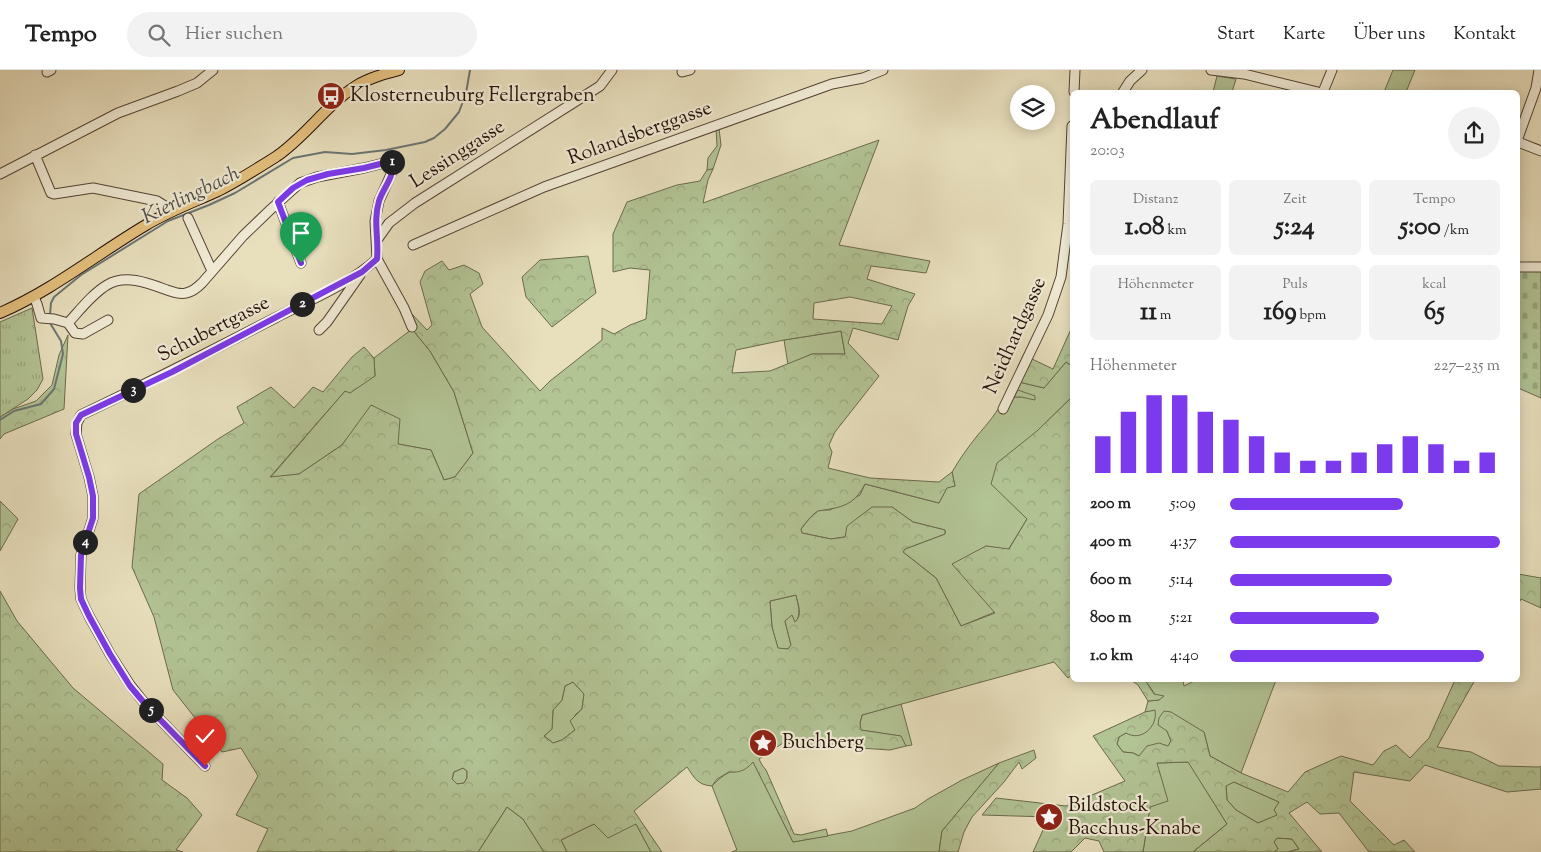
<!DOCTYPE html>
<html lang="de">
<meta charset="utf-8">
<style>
body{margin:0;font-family:"Sorts Mill Goudy",serif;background:#f2f2f2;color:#222;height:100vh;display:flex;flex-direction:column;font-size:19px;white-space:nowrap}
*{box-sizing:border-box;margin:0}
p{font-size:16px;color:#767676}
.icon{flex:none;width:28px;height:28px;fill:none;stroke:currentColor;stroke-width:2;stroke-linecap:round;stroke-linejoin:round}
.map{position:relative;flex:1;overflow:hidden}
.drawer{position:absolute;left:1070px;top:20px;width:450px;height:592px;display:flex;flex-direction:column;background:#fff;border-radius:8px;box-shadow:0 2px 12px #0003}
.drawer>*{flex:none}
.tools{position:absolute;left:1010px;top:15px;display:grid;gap:10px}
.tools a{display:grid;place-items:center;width:45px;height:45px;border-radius:50%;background:#fff;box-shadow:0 2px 12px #0003;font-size:25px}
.pin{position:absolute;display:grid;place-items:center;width:42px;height:42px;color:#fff;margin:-51px -21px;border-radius:50% 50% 50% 0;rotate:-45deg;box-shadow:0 0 5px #0007}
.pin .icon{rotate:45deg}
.km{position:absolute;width:25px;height:25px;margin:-12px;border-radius:50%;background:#222;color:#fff;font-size:14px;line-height:25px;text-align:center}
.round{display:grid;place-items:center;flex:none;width:52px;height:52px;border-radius:26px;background:#f2f2f2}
.summary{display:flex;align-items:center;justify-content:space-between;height:85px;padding:0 20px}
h1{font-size:28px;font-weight:700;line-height:38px}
.metrics{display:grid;grid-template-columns:repeat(3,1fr);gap:8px;height:85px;padding:5px 20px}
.metrics div{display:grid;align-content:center;border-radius:8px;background:#f2f2f2;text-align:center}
.metrics b{font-size:25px;font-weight:700}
.metrics small{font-size:14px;font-weight:400}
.metrics p{font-size:14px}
.chart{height:140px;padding:10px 20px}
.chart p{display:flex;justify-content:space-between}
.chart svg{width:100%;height:90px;margin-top:5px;stroke:#7c3aed;stroke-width:6}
ul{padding:0 20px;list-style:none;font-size:16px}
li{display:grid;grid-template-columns:80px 60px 1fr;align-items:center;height:38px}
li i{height:12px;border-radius:6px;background:#7c3aed}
header{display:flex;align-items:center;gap:30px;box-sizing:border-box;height:70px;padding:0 25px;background:#fff;border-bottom:1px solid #e0e0e0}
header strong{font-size:24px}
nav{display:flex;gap:28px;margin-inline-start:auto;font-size:18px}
.search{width:350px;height:45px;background:#f2f2f2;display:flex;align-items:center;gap:12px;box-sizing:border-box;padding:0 18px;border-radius:28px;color:#767676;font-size:19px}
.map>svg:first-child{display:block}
.grass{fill:#b2c394;stroke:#6b6a4e}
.forest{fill:url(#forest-crowns);stroke:#6b6a4e;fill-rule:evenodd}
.cemetery{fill:url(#cemetery-stones);stroke:#6b6a4e}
.park{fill:url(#park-tufts);stroke:#6b6a4e}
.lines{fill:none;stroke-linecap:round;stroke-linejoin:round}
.stream{stroke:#6b7674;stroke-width:2}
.minor-casing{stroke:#554436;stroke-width:11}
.major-casing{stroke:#241109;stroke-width:12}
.minor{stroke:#f0ead4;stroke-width:9}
.major{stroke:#e4c07e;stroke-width:10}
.route-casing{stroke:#fff;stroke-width:10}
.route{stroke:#7c3aed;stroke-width:6}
.labels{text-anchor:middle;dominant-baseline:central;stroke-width:4.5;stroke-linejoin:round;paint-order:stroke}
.poi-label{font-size:20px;fill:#241109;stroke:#f0ead4;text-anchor:start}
.street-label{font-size:20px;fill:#241109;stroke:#f0ead4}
.water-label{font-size:21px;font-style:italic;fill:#4e4c47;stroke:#f0ead4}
</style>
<header>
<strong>Tempo</strong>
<div class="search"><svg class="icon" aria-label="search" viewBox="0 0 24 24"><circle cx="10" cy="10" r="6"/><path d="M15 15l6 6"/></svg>Hier suchen</div>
<nav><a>Start</a><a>Karte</a><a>Über uns</a><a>Kontakt</a></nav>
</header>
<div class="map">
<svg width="1541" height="782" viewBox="0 0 1541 782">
<defs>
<pattern id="forest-crowns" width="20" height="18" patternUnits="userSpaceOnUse" patternTransform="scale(1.25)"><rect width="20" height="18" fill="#b2c394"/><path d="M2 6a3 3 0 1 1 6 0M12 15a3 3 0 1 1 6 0" fill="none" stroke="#99a67e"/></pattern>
<pattern id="cemetery-stones" width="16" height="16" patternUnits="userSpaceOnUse" patternTransform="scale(1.25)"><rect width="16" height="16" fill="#b2c394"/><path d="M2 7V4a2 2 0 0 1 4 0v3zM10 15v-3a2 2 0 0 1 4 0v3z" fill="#99a67e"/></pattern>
<pattern id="park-tufts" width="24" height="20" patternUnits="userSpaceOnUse" patternTransform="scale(1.25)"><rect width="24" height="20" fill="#b2c394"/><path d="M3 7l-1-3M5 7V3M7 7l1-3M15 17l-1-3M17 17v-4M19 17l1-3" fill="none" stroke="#99a67e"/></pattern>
</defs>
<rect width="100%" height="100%" fill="#e8dfbd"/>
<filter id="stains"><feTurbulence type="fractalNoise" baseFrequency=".004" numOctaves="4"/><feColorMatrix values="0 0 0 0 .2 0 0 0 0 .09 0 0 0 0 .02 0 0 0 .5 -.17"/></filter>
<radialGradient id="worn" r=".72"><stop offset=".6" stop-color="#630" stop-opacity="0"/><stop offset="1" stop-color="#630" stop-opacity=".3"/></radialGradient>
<!-- grass -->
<path class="grass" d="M 1393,0 L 1415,0 L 1406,22 L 1384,22 Z
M 1217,6 L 1236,9 L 1232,22 L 1213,22 Z
M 719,58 L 721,75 L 713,99 L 707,100 L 708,88 L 717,76 L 716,59 Z
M 412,259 L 430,281 L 454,322 L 473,383 L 455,407 L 444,410 L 431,380 L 398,374 L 372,335 L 342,375 L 299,404 L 270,408 L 345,321 L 375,306 L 374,288 Z
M 841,261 L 845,284 L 812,284 L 788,295 L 784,270 Z
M 1066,292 L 1072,296 L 1072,327 L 1037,361 L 992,414 L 1027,449 L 1008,480 L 986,476 L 995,542 L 961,556 L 936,508 L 903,482 L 905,479 L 945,464 L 945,460 L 913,452 L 892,437 L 845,467 L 831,469 L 802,463 L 801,459 L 809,449 L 819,440 L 830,440 L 860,425 L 865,414 L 939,433 L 947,417 L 955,416 L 952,402 C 959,390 968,377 977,366 C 988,353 997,343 1005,327 L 1021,327 L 1015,319 L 1019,312 L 1044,318 Z
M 796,525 C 798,535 802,544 795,553 L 785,551 L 791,575 L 788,579 L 778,579 L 772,557 L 770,531 Z
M 1145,610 L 1183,610 L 1184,616 L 1196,610 L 1276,610 L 1241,703 L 1210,686 L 1204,662 L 1167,661 L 1171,671 L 1168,677 L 1139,686 L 1133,683 L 1123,682 L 1117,674 L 1119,667 L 1126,663 L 1155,641 L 1145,642 L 1148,631 L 1159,630 Z
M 573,612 L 584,624 L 582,639 L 575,645 L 575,660 L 562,670 L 553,673 L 544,666 L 552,659 L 553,640 L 562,630 L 565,616 Z
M 901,634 L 912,675 L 906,676 L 900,666 L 860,660 L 860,653 L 862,645 Z
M 753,691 L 793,772 L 852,761 L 915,738 L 928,729 L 962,710 L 999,693 L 942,761 L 939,782 L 732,782 L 737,780 L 712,716 C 723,703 738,698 753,691 Z
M 1189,692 L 1227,754 L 1193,782 L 1143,782 L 1157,693 Z
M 463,698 L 467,701 L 467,708 L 464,713 L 457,714 L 452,709 L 454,702 Z
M 1234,712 L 1279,732 L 1278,745 L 1258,753 L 1236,740 L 1227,730 L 1226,715 Z
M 507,737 L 523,749 L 544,782 L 478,782 Z
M 594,754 L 636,754 L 651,782 L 567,782 L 561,770 Z
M 1277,768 L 1292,769 L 1299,779 L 1288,782 L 1274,782 L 1278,779 L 1274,772 Z"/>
<!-- forest -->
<path class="forest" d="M 879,70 L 839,175 L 930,191 L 926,203 L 871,196 L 867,209 L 915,224 L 908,236 L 898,270 L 853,258 L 848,273 L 879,306 L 835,362 L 829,375 L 832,382 L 828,398 L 870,408 L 939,412 L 952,402 L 955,416 L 947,418 L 939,433 L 865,414 C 857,430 848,436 830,439 C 826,440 822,440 818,441 C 811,445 806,453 801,459 L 802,463 L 831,469 L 845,467 L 847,456 L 872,437 L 892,437 L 913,452 L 945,460 L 945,464 L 905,479 L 903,482 L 936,508 L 961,556 L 995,543 L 952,494 L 986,476 L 1009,479 L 1027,449 L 991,414 L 997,393 L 1037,361 L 1072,327 L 1072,605 L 1068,608 L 1054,592 L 862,645 L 860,653 L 861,660 L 901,666 L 906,676 L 890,680 L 783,673 L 759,689 L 762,695 L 766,700 L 794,764 L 801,765 L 826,759 L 828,766 L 793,772 L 753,692 C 746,700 740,703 729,702 L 717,709 L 712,716 C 697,715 694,707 687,697 L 634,741 L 662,782 L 651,782 L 636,754 L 608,768 L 594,754 L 561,770 L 567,782 L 544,782 L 523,749 L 507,737 L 478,782 L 395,782 L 393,781 L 389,782 L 257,782 L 268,759 L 236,745 L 258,706 L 241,678 L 222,682 L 173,620 L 154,547 L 132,497 L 139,424 L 218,369 L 244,353 L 237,337 L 271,317 L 294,338 L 313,317 L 323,322 L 352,287 L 364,277 L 374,288 L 375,306 L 350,323 L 345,321 L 270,407 L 299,404 L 342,375 L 371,335 L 400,349 L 398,374 L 431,380 L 444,410 L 455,407 L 473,383 L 454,322 L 430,281 L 412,259 L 411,243 L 427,260 L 432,255 L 420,212 L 425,201 L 442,191 L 449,200 L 464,195 L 479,203 L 483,214 L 470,224 L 482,257 L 540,321 L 550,311 L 602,270 L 602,258 L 614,264 L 630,255 L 646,249 L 650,200 L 630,198 L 613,202 L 613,164 L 627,132 L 677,115 L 700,111 L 707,100 L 713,99 L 708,110 L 703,133 ZM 850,227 L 892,236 L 882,254 L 813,249 L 814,233 ZM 841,261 L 845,284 L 812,284 L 770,301 L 732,303 L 736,280 L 784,270 ZM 796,525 C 798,535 803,545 795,552 L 792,545 L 785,551 L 791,575 L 788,579 L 778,578 L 772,557 L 770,531 ZM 573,612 L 584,624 L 582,639 L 570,651 L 575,660 L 562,670 L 553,673 L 544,666 L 552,659 L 553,640 L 562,630 L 565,616 ZM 463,698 L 467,701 L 467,708 L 464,713 L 457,714 L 452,709 L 454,702 Z
M 588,186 L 596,223 L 552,257 L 526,227 L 522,207 L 540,190 Z
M 1072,257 L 1072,296 L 1066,292 L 1044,318 L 1019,312 L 1015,319 L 1035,326 L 1035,330 L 1021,327 L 1005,327 L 1030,288 L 1053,299 Z
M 68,265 L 64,339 L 4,364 L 0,369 L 0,347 L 13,339 L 36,331 L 52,315 L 59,285 Z
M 0,431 L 18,449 L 0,481 Z
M 1518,504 L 1541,508 L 1541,538 L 1521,529 L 1518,535 Z
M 0,521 L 17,551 L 73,618 L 163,694 L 162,710 L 187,728 L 202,745 L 176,780 L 183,782 L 0,782 Z
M 1131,610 L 1145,610 L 1154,624 L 1164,626 L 1159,630 L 1148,631 L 1138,615 Z
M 1455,610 L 1475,610 L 1437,677 L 1471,682 L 1499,696 L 1539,697 L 1541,696 L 1541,719 L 1507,722 L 1425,695 L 1410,711 L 1354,702 L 1350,731 L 1394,775 L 1404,770 L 1415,782 L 1369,782 L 1339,743 L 1320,744 L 1307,732 L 1289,743 L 1322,782 L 1288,782 L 1299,779 L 1292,769 L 1277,768 L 1274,772 L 1278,779 L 1274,782 L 1193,782 L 1227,754 L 1188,692 L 1157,693 L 1168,731 L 1150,737 L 1143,782 L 1104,782 L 1099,771 L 1085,768 L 1071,782 L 1033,782 L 1049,747 L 982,745 L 996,728 L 1066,736 L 1125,711 L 1093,666 L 1145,642 L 1155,640 C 1158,657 1141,672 1126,663 L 1119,667 L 1117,674 L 1123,682 L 1133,683 L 1139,686 L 1147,676 L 1159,673 L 1168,676 L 1171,671 L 1167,661 L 1158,655 L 1159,648 L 1164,641 L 1171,642 L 1204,662 L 1210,686 L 1241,703 L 1288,722 L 1305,702 L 1341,686 L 1373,695 L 1384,681 L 1396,675 L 1410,688 L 1429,668 ZM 1234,712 L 1279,732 L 1274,740 L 1277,745 L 1258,753 L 1236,740 L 1227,730 L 1226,716 Z
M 1034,680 L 1036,688 L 1022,699 L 1019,692 L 1004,712 L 972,747 L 964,762 L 958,782 L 939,782 L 942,761 L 999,693 Z"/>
<!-- cemetery -->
<path class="cemetery" d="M 1518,199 L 1541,199 L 1541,328 L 1518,318 Z"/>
<!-- park -->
<path class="park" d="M 32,238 L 43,309 L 37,320 L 28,329 L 0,347 L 0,252 Z"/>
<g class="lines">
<!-- stream -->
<path class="stream" d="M 50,245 L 51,233 L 54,227 L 81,205 L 168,151 L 209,135 L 235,123 L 293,88 L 325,82 L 352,84 L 386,80 L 425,72 L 434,68 L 445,59 L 459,42 L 466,23 L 470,0
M 0,350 L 14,341 L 41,334 L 54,319 L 63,284 L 61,271 L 50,253"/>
<defs>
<path id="minor" d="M 1211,0 L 1244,4 L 1318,22
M 47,2 L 51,0
M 682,2 L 690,0
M 1074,22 L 1075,0
M 1123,22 L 1130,11 L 1142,0
M 1323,22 L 1332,0
M 1518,68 L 1536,18 L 1539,0
M 1518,72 L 1541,81
M 35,85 L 51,123 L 54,124 L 93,118 L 157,131 L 173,141
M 0,104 L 118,43 L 178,21 L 197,13 L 213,0
M 278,132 L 301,193
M 188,148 L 212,201
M 377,170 L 389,153 L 415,133 L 600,16 L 612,0
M 413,175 L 544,117 L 832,14 L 863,8 L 883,0
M 1518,197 L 1541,197
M 34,227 L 37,234 L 41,248 L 54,249 L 68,253 C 80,240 92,224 107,215 C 126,204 148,213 167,220 C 173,222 180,225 186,223 C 192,222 198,217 202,213 L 243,166 L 271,139 L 300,113 L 317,107 L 364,98 L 392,91 L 393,100 L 379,131 L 375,151 L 377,189 L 404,238 L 412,257
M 68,253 L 75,263 L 83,264 L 108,250
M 319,260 L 327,252 L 360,205
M 1003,339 L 1048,245 L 1061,207 L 1068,154 L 1072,56
M 205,696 L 146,635 L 130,615 L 110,584 L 89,546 L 81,529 L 80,518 L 81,485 L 93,448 L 93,426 L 89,407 L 76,364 L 77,353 L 81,345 C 146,314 211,281 275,248 C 310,230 348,215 377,189"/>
<path id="major" d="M 0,243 C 53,220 97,184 146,155 C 169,141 194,132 218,121 C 238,111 258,98 277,86 C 306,66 326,35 356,16 C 369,8 384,4 399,0"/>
</defs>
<!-- minor casing -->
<use href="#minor" class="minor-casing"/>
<!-- major casing -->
<use href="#major" class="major-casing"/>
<!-- minor -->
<use href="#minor" class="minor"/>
<!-- major -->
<use href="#major" class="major"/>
</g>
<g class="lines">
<defs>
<path id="route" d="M 205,696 L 146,635 L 130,616 L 110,584 L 89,546 L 81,529 L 80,518 L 81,485 L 93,448 L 93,426 L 89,407 L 76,364 L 76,353 L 81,345 L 172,302 L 362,202 L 377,189 C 379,169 373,151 379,131 C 383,118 396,105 392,91 L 364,98 L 328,104 L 307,110 L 293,118 L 278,132 L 301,193"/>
</defs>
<!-- route casing -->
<use href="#route" class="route-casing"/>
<!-- route -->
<use href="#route" class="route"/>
</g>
<!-- icons -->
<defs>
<symbol id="bus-disc" viewBox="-11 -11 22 22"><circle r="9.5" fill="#8f2418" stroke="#f0ead4"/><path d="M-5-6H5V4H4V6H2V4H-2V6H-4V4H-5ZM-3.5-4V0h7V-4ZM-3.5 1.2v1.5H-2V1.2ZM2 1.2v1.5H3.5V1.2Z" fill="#fff"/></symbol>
<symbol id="sight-disc" viewBox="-11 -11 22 22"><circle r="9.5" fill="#8f2418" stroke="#f0ead4"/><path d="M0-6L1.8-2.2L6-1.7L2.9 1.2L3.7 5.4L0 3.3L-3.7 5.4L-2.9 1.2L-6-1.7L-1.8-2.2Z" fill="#fff"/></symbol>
</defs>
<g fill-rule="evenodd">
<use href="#bus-disc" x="315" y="10" width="32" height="32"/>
<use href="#sight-disc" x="747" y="657" width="32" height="32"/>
<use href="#sight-disc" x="1033" y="731" width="32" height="32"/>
</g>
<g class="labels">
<!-- poi labels -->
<g class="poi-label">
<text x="350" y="26">Klosterneuburg Fellergraben</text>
<text x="782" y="673">Buchberg</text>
<text x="1068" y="736">Bildstock<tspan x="1068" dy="23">Bacchus-Knabe</tspan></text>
</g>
<!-- street labels -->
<g class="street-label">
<text transform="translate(640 64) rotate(-20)">Rolandsberggasse</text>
<text transform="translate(458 85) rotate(-33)">Lessinggasse</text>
<text transform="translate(214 260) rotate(-27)">Schubertgasse</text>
<text transform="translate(1016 266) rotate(-66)">Neidhardgasse</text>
</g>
<!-- water labels -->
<g class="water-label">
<text transform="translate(191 126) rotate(-26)">Kierlingbach</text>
</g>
</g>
<rect width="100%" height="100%" filter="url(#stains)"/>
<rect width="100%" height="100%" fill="url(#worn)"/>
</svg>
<div class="tools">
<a><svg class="icon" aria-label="layers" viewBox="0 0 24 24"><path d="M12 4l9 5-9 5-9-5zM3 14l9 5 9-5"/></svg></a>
</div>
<div class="pin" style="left:301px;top:193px;background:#1e9e55"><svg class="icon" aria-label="arrive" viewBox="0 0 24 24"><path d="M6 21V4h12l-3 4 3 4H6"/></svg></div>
<div class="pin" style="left:205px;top:696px;background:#d93025"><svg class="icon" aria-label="check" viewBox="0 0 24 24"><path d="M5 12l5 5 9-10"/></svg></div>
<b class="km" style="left:392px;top:92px">1</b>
<b class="km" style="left:302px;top:234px">2</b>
<b class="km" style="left:133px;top:320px">3</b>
<b class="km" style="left:85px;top:472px">4</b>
<b class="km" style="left:151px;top:640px">5</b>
<section class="drawer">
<div class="summary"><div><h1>Abendlauf</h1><p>20:03</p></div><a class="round"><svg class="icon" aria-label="share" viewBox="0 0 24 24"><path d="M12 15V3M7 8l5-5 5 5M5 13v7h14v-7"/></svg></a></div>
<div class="metrics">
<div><p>Distanz</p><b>1.08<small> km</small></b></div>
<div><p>Zeit</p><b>5:24</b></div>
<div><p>Tempo</p><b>5:00<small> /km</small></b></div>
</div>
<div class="metrics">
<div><p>Höhenmeter</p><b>11<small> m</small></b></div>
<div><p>Puls</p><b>169<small> bpm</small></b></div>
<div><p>kcal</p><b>65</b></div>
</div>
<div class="chart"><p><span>Höhenmeter</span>227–235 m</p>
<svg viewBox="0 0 160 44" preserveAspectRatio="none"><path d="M5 44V26M15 44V14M25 44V6M35 44V6M45 44V14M55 44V18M65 44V26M75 44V34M85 44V38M95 44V38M105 44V34M115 44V30M125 44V26M135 44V30M145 44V38M155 44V34"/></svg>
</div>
<ul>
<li><b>200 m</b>5:09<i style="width:64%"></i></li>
<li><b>400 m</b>4:37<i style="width:100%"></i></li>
<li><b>600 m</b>5:14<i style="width:60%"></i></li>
<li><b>800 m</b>5:21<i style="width:55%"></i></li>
<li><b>1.0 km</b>4:40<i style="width:94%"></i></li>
</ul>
</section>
</div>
